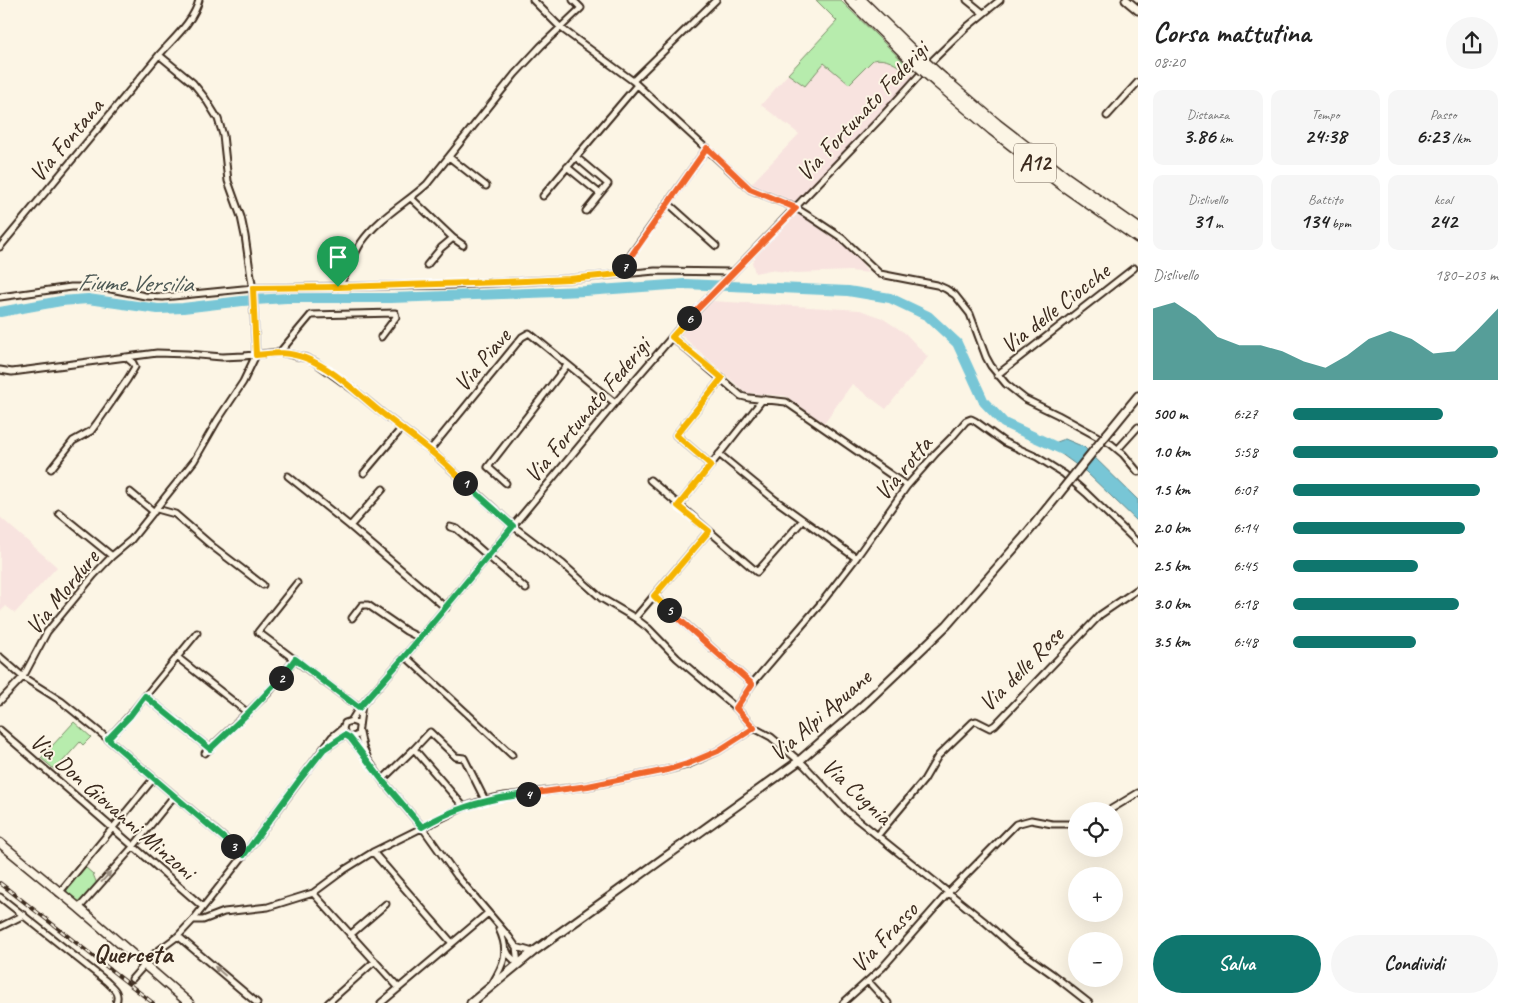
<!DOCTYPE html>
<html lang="it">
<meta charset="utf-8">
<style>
body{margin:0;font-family:Caveat,sans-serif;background:#f6f6f6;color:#222;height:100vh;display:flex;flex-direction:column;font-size:19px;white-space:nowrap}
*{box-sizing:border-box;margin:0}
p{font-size:16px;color:#767676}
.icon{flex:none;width:28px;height:28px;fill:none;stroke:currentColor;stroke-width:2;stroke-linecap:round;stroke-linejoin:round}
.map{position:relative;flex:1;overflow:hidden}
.panel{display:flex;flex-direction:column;background:#fff;width:375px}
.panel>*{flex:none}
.buttons{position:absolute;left:1068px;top:802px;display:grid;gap:10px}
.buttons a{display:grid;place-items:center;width:55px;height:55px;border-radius:50%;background:#fff;box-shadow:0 5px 20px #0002;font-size:25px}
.pin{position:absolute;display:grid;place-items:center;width:42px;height:42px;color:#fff;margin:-51px -21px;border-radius:50% 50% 50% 0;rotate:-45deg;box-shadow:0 0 5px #0007}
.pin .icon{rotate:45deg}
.km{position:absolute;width:25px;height:25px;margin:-12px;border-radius:50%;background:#222;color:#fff;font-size:14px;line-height:25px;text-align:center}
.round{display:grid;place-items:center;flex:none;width:52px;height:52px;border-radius:26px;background:#f6f6f6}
.head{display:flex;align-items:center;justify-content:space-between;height:85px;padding:0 15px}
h1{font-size:28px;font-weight:700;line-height:38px}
.metrics{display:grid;grid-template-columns:repeat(3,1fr);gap:8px;height:85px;padding:5px 15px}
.metrics div{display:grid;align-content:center;border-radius:10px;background:#f6f6f6;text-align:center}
.metrics b{font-size:21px;font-weight:700}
.metrics small{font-size:14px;font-weight:400}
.metrics p{font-size:14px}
.chart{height:140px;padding:10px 15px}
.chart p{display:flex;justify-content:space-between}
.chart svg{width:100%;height:90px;margin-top:5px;fill:#0f766e;opacity:.7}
.action{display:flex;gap:10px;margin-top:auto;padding:10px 15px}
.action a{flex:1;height:58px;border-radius:30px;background:#0f766e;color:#fff;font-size:20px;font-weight:700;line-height:58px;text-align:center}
.action a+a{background:#f6f6f6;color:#222}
ul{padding:0 15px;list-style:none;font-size:16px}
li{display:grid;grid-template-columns:80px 60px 1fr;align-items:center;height:38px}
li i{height:12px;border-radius:6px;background:#0f766e}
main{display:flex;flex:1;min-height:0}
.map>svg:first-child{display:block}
.built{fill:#f8e3df}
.green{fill:#b7ecad;stroke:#798b66}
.water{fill:#78c6d6;stroke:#60888c}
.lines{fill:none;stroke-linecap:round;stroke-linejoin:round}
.river{stroke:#78c6d6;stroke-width:10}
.street-casing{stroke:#3b2a1e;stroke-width:9}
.secondary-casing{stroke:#3b2a1e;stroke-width:11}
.primary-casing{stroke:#3b2a1e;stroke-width:11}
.highway-casing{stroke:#3b2a1e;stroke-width:12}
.street{stroke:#fcf5e5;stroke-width:5}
.secondary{stroke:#fcf5e5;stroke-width:7}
.primary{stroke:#fcf5e5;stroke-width:8}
.highway{stroke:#fcf5e5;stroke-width:9}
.rail-casing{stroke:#3b2a1e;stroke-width:4}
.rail{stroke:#fcf5e5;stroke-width:2;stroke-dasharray:5.5;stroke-linecap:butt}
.secondary-bridge-casing{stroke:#3b2a1e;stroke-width:11;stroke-linecap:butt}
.highway-bridge-casing{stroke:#3b2a1e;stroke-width:12;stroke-linecap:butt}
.secondary-bridge{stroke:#fcf5e5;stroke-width:7}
.highway-bridge{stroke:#fcf5e5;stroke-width:9}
.oneway{fill:#9c9082}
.split-1-casing{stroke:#fff;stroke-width:10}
.split-2-casing{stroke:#fff;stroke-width:10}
.split-3-casing{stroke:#fff;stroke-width:10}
.split-4-casing{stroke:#fff;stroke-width:10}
.split-5-casing{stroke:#fff;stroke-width:10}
.split-6-casing{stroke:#fff;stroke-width:10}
.split-7-casing{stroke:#fff;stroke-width:10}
.split-8-casing{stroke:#fff;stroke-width:10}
.split-1{stroke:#f5b400;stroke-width:6}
.split-2{stroke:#22a559;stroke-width:6}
.split-3{stroke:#22a559;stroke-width:6}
.split-4{stroke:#22a559;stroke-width:6}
.split-5{stroke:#f0652b;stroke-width:6}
.split-6{stroke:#f5b400;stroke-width:6}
.split-7{stroke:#f0652b;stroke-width:6}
.split-8{stroke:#f5b400;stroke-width:6}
.labels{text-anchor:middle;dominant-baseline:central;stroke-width:4;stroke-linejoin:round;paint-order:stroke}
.shield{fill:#fcf5e5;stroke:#75675a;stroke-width:1}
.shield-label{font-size:22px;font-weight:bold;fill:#3b2a1e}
.street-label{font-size:24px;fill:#3b2a1e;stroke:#fcf5e5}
.water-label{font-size:25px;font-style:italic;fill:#4d5955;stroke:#fcf5e5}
.quarter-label{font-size:26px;font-weight:bold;fill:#3b2a1e;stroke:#fcf5e5}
</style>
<main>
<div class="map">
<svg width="1138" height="1003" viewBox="0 0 1138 1003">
<rect width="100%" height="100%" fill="#fcf5e5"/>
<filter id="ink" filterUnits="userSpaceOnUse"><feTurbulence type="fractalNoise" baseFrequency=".02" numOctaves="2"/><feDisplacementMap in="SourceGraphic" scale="10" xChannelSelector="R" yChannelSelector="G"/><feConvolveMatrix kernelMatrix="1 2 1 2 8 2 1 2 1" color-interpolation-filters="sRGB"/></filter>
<g filter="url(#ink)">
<!-- built -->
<path class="built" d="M 879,59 L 893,62 L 906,71 L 909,70 L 916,78 L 793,204 L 761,191 L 751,184 L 799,134 L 761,105 L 788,74 L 805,86 L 824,63 L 849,84 L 873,60 Z
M 798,214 L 837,240 L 853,253 L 869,273 L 851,271 L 795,273 L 770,270 L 755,273 L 752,262 L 760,250 L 795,215 Z
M 712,301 L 860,310 L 882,318 L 905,333 L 928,357 L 886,409 L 852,384 L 824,423 L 786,396 L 746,393 L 680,334 Z
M 0,517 L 57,567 L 15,613 L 6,606 L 0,612 Z"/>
<!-- green -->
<path class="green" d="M 816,0 L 840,0 L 912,70 L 906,71 C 895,64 886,57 873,60 L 849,84 L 824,63 L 805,86 L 788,74 L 837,21 Z
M 74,722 L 91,737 L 83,745 L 80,742 L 55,770 L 41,758 Z
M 85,867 L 93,874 L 97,884 L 81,901 L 79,902 L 67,892 L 67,890 Z"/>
<!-- water -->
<path class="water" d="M 1065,439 L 1084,447 L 1138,500 L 1138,522 L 1086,472 L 1049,445 Z"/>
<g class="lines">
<!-- river -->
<path class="river" d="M 0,312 L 61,301 L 88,299 L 158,309 L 183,308 L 242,301 L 286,298 L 391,298 L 585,291 L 685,284 L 848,291 L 890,298 L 928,316 L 957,343 L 984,402 L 1004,423 L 1063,450"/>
<defs>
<path id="street" d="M 533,0 L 561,28 L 633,81 L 750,189 L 796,208 L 812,218 L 842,238 L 880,274 L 937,285 L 946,289 L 955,295 L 970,314 L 986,357 L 991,366 L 1006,384 L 1025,399 L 1058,415 L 1111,444 L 1123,454 L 1138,472
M 967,0 L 983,13
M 633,81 L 716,0
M 1107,116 L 1138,82
M 449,157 L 486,186
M 576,157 L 608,184 L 586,211
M 567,167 L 599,193
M 543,196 L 637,85
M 412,199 L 453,238 L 463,245
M 668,203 L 716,246
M 0,247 L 159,55
M 427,265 L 441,248 L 453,238
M 619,274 L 632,253 L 707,148
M 338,287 C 348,274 352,257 361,243 C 378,218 405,204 427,184 L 515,74 L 541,46 L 581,8 L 573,0
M 0,297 L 71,287 L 95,287 L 111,289 L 145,296 L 163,297 L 253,288 L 450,285 L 569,279 L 655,271 L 733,272
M 672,337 L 741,396 L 749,398 L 786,402 L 907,486
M 280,352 L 311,315 L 395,313 L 396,317 L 381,337
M 0,370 L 12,372 L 157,353 L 187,354 L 222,357 L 244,356 L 280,352 L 306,358 L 315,362 L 354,390 L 382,413 L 430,450 L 513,526 L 563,564 L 601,598 L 635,618 L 648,628 L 677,658 L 736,708 L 754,728 L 771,737 L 804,765 L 848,812 L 985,922 L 1011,945 L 1052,974 L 1089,1003
M 997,375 L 1134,268
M 1118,449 L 1138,427
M 430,450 L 522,337 L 529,333 L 615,403
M 719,454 L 774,499 L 856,558
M 711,465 L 676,435 L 722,378
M 51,469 L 73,441 L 91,431 L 97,423 L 127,380 L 135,367 L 133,363 L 126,357
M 364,473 L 401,429
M 288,476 L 350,526 L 446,608
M 650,480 L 757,572 L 803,520
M 506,483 L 488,467 L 567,365
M 130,492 L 154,512
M 679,505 L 763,399
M 157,509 L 175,514 L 212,546 L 263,585
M 59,513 L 112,556
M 350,526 L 383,489
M 450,527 L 457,529 L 526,589
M 297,583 L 258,632 L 359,708
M 654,596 L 752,684
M 352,618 L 362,605 L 368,605 L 406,631 L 420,638
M 635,618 L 709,531
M 405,656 L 512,755
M 0,657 L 23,677 L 61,701 L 108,739 L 244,855
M 177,657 L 248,713
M 145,696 L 210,749
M 0,701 L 23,677 L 47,632 L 94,575 L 112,556 L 131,540 L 194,461 L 217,421 L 243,382 L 256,355 L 253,291 L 245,236 L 241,217 L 228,181 L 223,135 L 218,119 L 205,98 L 193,83 L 159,55 C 173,39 194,21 199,0
M 736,708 L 752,684 L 822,602 L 856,558 L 907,486 L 936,453 L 953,436 L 966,421 L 971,419 L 975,421 L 1004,442 L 1037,457 L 1064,474 L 1086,493 L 1138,543
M 351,721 L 359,708 L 405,656 L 615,403 L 678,330 L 879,120 L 934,59 L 967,27 L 1000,0
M 359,725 L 357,723 L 351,721 L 345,723 L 343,728 L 345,735 L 350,738 L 358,735 L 362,704
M 0,730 L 203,907
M 360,733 L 363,747 L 367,756
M 350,738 L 369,761 L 382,780 L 422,827 L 457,876 L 509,937 L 516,947 L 518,964
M 108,739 L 129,716 L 197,633
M 327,747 L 345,735
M 414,749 L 464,807
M 205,753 L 269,692 L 295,659
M 382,780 L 414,749 L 430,732 L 456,757 L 464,758 L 485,800
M 1108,811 L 1138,793
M 878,835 L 924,780 L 938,756 L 973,722 L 976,721 L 990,728 L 995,725 L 1100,615 L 1138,589
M 373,852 L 452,943
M 59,893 L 154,778
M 313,893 L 399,988
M 0,897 L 106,981 C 113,988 120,992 116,1003
M 79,908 L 133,847 L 174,796
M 193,920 L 203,920 L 224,912 L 268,907 L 313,893 L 344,870 L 373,852 L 464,807 L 485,800 L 505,796 L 588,786 L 667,770 L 687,765 L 718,751 L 754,728
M 0,927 L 24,915
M 350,935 L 386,904
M 178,936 L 257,1003
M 516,947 L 533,952
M 506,949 L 509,955 L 518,964
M 132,979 L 155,953 L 178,936 L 193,920 L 244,855 L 332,737 L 343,728
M 868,981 L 888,1003
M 492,984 C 504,964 510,952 499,929
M 328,1003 L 375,961
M 381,1003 L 488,913
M 843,1003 L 882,968 L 948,893 L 1016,824 L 1031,820 L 1052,824 L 1076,824"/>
<path id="secondary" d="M 1126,0 L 1138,10
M 1107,434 L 1138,396
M 471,1003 L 533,952 L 799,761 L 860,708 L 947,625 L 1024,537 L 1058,495"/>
<path id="primary" d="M 0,843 L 79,908 L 189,1003"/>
<path id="highway" d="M 850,0 L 909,58
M 861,0 L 914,52
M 943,78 L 997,124 L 1067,178 L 1138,228
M 937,83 L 992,130 L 1062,185 L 1138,238"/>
</defs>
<!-- street casing -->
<use href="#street" class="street-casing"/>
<!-- secondary casing -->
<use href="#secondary" class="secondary-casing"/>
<!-- primary casing -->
<use href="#primary" class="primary-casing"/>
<!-- highway casing -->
<use href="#highway" class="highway-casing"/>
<!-- street -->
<use href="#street" class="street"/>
<!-- secondary -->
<use href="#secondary" class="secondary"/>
<!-- primary -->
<use href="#primary" class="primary"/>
<!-- highway -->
<use href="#highway" class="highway"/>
<defs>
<path id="rail" d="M 0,883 L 153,1003"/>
</defs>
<!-- rail casing -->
<use href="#rail" class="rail-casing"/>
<!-- rail -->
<use href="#rail" class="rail"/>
<defs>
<path id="secondary-bridge" d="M 1058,495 L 1107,434"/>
<path id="highway-bridge" d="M 914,52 L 943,78
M 909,58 L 937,83"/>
</defs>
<!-- secondary-bridge casing -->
<use href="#secondary-bridge" class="secondary-bridge-casing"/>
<!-- highway-bridge casing -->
<use href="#highway-bridge" class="highway-bridge-casing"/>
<!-- secondary-bridge -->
<use href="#secondary-bridge" class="secondary-bridge"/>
<!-- highway-bridge -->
<use href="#highway-bridge" class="highway-bridge"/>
</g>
<!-- one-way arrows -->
<defs><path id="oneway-solid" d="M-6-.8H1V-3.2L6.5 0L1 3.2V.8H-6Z" transform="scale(1.25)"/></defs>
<g class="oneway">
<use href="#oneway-solid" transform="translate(106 877) rotate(-49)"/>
<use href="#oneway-solid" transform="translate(220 971) rotate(-139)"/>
</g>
</g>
<g class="lines" filter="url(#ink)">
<defs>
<path id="split-1" d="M 338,287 L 253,288 L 256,355 C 276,353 286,351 305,358 C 333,368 360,396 383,414 C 411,436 440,456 465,483"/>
<path id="split-2" d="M 281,678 L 295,659 L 359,708 L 405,656 L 513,526 L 465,483"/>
<path id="split-3" d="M 233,846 L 108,739 L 130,716 L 145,696 L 210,749 L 248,713 L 281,678"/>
<path id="split-4" d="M 233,846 L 244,855 L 298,782 L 324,749 L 345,735 L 350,738 L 354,743 L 382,780 L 422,827 C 455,807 489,798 528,794"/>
<path id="split-5" d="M 528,794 L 588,786 L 667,770 L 687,764 L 718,751 L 754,728 L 736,708 L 752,684 L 669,610"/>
<path id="split-6" d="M 669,610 L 654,596 L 709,531 L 678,506 L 711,465 L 676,435 L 722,378 L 672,337 L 689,318"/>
<path id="split-7" d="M 624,266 L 707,148 L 750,189 L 796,208 L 689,318"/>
<path id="split-8" d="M 338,287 L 503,282 L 569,279 L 619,274 L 624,266"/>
</defs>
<!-- split-1 casing -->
<use href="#split-1" class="split-1-casing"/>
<!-- split-2 casing -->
<use href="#split-2" class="split-2-casing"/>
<!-- split-3 casing -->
<use href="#split-3" class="split-3-casing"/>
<!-- split-4 casing -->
<use href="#split-4" class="split-4-casing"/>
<!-- split-5 casing -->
<use href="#split-5" class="split-5-casing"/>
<!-- split-6 casing -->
<use href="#split-6" class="split-6-casing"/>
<!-- split-7 casing -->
<use href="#split-7" class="split-7-casing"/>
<!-- split-8 casing -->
<use href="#split-8" class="split-8-casing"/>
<!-- split-1 -->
<use href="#split-1" class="split-1"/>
<!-- split-2 -->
<use href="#split-2" class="split-2"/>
<!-- split-3 -->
<use href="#split-3" class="split-3"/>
<!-- split-4 -->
<use href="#split-4" class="split-4"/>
<!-- split-5 -->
<use href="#split-5" class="split-5"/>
<!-- split-6 -->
<use href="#split-6" class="split-6"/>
<!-- split-7 -->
<use href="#split-7" class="split-7"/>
<!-- split-8 -->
<use href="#split-8" class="split-8"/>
</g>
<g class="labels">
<!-- shield labels -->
<rect class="shield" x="1014" y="143.5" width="42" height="39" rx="4"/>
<g class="shield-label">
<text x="1035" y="163">A12</text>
</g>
<!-- street labels -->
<g class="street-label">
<text transform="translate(862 111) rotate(-47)">Via Fortunato Federigi</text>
<text transform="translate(66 140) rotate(-50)">Via Fontana</text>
<text transform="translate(1055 308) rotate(-38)">Via delle Ciocche</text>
<text transform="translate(482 360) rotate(-50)">Via Piave</text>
<text transform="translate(587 410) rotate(-50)">Via Fortunato Federigi</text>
<text transform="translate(903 468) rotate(-50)">Via rotta</text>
<text transform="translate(62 592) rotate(-51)">Via Mordure</text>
<text transform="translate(1021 669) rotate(-45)">Via delle Rose</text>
<text transform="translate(820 715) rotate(-41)">Via Alpi Apuane</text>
<text transform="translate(857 791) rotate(43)">Via Cugnia</text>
<text transform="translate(113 806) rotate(41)">Via Don Giovanni Minzoni</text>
<text transform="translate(884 937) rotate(-47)">Via Frasso</text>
</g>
<!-- water labels -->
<g class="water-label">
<text transform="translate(135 283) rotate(1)">Fiume Versilia</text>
</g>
<!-- quarter labels -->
<g class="quarter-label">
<text x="133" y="953">Querceta</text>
</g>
</g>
</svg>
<div class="buttons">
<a><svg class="icon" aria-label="locate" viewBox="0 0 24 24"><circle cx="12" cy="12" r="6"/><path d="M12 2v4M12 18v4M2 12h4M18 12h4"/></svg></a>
<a>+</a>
<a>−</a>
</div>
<div class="pin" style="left:338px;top:287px;background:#1e9e55"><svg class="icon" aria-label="arrive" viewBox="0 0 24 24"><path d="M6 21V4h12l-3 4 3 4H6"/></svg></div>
<b class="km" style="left:465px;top:483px">1</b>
<b class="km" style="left:281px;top:678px">2</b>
<b class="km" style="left:233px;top:846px">3</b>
<b class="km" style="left:528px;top:794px">4</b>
<b class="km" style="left:669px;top:610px">5</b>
<b class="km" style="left:689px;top:318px">6</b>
<b class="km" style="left:624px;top:266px">7</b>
</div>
<section class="panel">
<div class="head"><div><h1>Corsa mattutina</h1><p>08:20</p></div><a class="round"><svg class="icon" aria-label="share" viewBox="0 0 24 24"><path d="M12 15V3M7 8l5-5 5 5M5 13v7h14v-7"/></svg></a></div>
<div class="metrics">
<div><p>Distanza</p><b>3.86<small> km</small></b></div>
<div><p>Tempo</p><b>24:38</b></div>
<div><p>Passo</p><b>6:23<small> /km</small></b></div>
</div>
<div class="metrics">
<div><p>Dislivello</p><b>31<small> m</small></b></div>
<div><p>Battito</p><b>134<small> bpm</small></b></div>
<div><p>kcal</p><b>242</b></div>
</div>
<div class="chart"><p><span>Dislivello</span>180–203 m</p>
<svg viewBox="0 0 160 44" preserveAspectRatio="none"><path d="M0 44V9L10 6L20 13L30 23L40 27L50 27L60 30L70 35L80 38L90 32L100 24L110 20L120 24L130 31L140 30L150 20L160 9V44z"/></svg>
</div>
<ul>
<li><b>500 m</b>6:27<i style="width:73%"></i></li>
<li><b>1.0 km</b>5:58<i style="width:100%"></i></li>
<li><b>1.5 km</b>6:07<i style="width:91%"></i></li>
<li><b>2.0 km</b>6:14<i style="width:84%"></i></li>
<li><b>2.5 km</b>6:45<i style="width:61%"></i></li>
<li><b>3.0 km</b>6:18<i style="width:81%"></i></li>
<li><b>3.5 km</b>6:48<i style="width:60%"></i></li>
</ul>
<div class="action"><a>Salva</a><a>Condividi</a></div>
</section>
</main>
